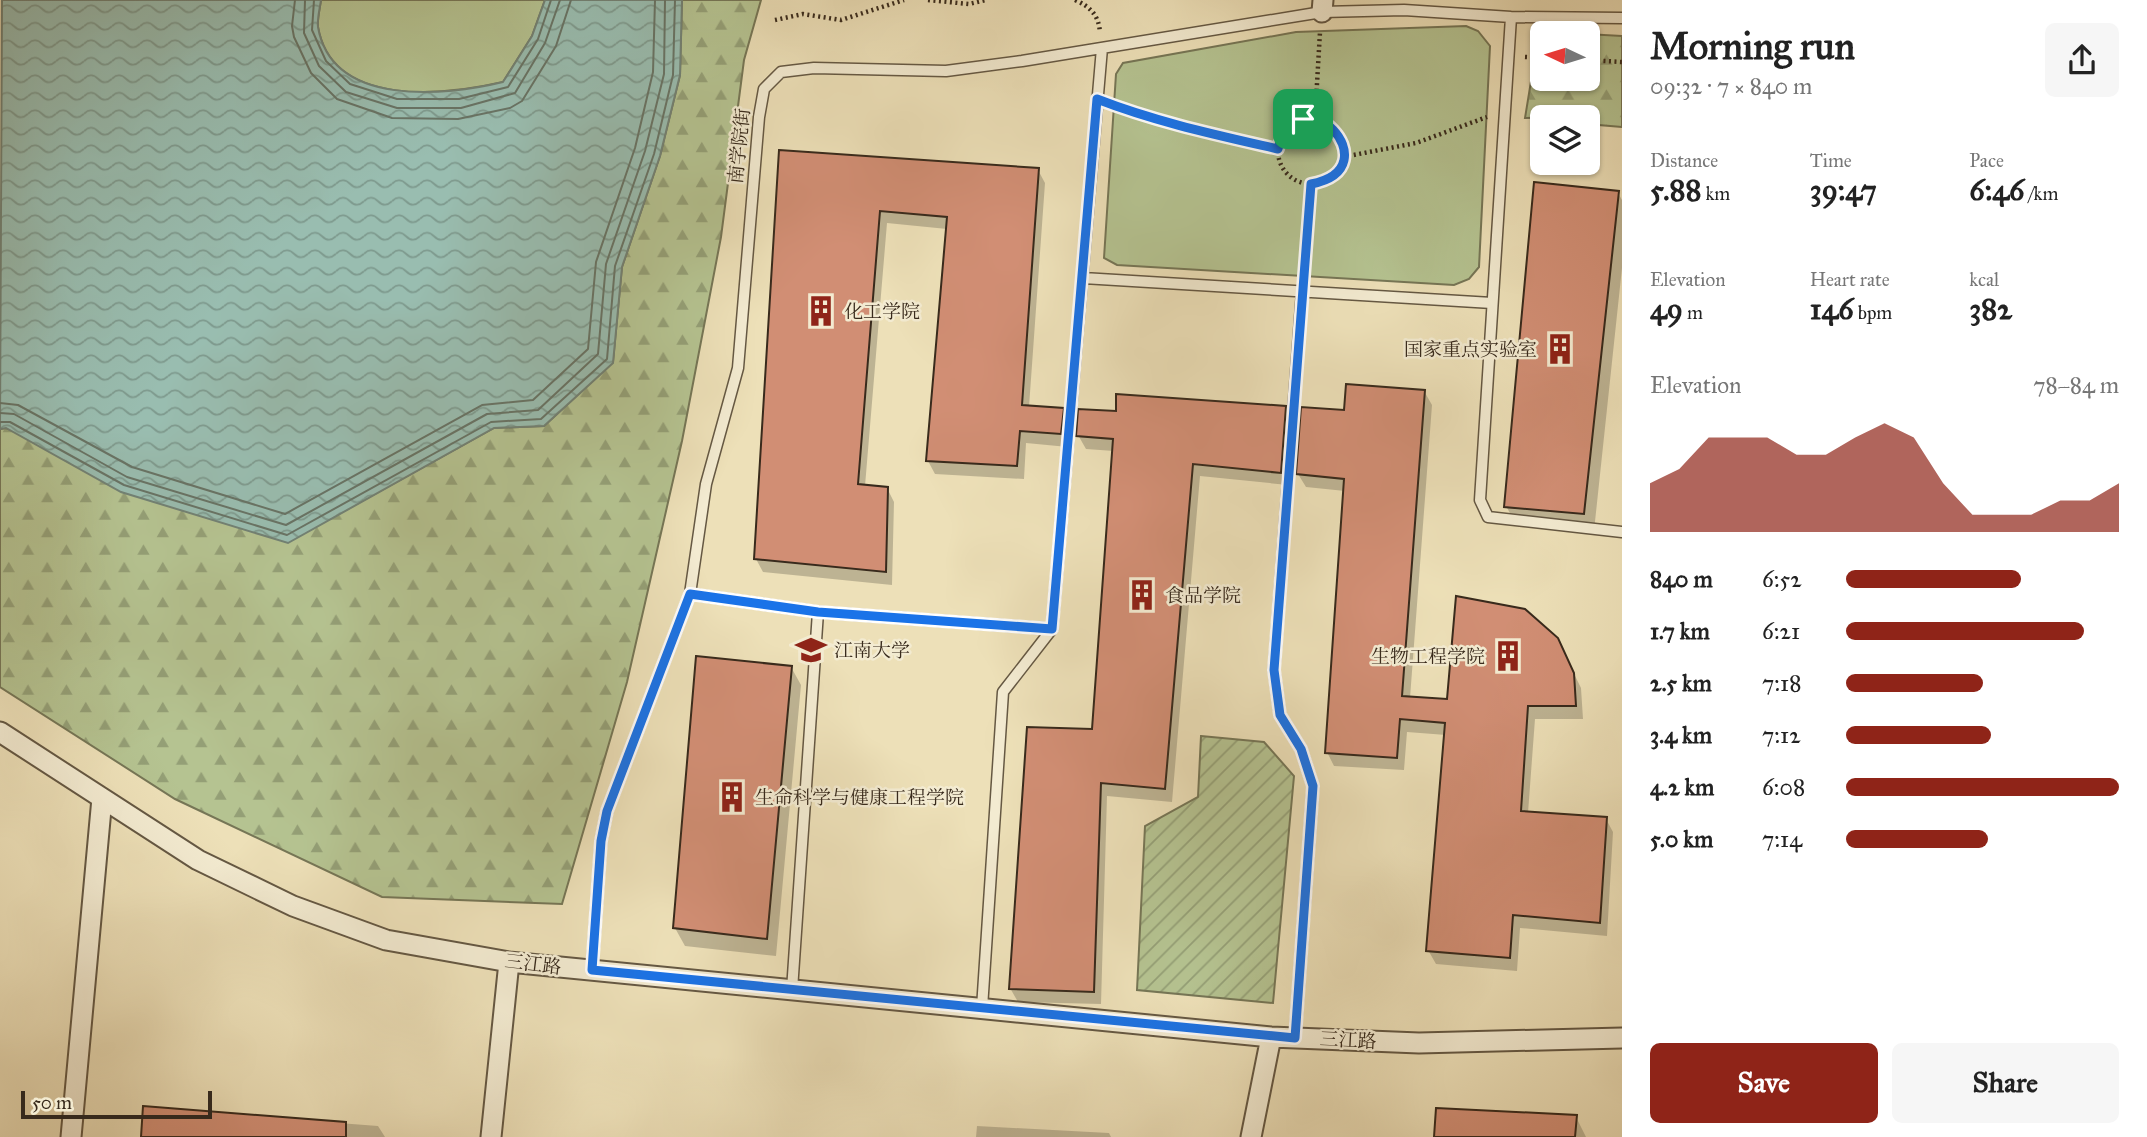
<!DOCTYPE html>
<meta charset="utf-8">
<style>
body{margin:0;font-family:"IM FELL Great Primer","Noto Serif SC",serif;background:#f6f6f6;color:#222;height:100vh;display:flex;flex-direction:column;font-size:26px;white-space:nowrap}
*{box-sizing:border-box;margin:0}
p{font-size:23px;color:#767676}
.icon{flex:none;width:38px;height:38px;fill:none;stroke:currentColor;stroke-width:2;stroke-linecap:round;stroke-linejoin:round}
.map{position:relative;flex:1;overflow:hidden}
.side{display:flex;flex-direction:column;background:#fff;width:525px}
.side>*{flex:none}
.needle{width:46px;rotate:274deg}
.fabs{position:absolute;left:1530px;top:21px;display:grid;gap:14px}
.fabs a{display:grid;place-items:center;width:70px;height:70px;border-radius:10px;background:#fff;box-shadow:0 2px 5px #0004;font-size:35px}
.scale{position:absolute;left:21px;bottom:18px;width:191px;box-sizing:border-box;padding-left:7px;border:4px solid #382a1c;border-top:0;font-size:19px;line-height:24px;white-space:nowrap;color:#382a1c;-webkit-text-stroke:5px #f3ebd1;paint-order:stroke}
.pin{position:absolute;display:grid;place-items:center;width:60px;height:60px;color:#fff;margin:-30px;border-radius:14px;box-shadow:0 4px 10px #0006}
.round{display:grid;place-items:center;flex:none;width:74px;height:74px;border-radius:10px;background:#f6f6f6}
.head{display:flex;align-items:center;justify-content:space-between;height:119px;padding:0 28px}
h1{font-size:38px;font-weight:800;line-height:52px}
.figures{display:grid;grid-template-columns:repeat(3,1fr);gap:10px;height:119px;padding:7px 28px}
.figures div{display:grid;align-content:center}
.figures b{font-size:30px;font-weight:800}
.figures small{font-size:19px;font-weight:400}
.figures p{font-size:19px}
.chart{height:196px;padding:14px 28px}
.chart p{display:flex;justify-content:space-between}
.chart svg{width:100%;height:126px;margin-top:7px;fill:#8f2418;opacity:.7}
.primary-button{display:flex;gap:14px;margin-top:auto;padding:14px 28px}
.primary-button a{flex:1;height:80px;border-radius:10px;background:#8f2418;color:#fff;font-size:28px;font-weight:800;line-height:80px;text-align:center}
.primary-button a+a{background:#f6f6f6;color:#222}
ul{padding:0 28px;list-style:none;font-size:23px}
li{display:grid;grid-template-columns:112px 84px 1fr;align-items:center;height:52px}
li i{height:18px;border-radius:9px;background:#8f2418}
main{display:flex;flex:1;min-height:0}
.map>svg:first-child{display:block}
.grass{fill:#b5c391;stroke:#767656;stroke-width:2}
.forest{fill:url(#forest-firs);stroke:#767656;stroke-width:2}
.garden{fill:url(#garden-furrows);stroke:#767656;stroke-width:2}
.water{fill:url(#water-waves);stroke:#728275;stroke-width:2}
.shadow{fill:#0003}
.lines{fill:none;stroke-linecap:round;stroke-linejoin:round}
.shore{stroke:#687466;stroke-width:2}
.building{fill:#d18e74;stroke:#382a1c;stroke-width:2}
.service-casing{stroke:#655843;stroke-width:13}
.minor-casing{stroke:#655843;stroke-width:23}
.path{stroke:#382a1c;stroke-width:4.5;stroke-dasharray:2 3.5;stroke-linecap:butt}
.service{stroke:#f3ebd1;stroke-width:10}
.minor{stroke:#f3ebd1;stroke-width:19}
.route-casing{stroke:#fff;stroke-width:14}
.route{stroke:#1a73e8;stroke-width:9}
.labels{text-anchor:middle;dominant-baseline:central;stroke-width:5;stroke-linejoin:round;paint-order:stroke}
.street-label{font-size:19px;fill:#382a1c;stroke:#f3ebd1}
.poi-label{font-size:19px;fill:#382a1c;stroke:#f3ebd1;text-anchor:start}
</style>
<main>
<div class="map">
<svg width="1622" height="1137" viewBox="0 0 1622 1137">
<defs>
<pattern id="forest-firs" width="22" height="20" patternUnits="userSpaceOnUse" patternTransform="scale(1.75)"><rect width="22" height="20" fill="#b5c391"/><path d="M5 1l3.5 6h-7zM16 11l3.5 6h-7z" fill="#949f76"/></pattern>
<pattern id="garden-furrows" width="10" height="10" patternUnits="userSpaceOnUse" patternTransform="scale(1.75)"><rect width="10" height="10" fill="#b5c391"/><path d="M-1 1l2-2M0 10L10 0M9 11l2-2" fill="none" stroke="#949f76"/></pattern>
<pattern id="water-waves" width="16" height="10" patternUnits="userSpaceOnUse" patternTransform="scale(1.75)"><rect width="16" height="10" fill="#99bdb0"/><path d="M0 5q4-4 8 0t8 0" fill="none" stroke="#7e9a8e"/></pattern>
</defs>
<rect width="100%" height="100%" fill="#ede0b8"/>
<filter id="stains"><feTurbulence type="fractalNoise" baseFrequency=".00286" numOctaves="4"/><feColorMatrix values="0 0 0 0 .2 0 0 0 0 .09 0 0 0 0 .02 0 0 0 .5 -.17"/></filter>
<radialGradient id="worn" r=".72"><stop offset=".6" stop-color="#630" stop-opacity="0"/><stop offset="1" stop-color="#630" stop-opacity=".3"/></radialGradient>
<!-- grass -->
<path class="grass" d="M 321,0 L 545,0 L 532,36 L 503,82 C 446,95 332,109 318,27 C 317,19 320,8 321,0 Z
M 1466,26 L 1478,31 L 1490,46 L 1479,267 L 1469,279 L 1454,285 L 1117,265 L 1104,258 L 1116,74 L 1123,63 L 1296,32 Z"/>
<!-- forest -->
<path class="forest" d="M 682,0 L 761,0 L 744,60 L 721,237 L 682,441 L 627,682 L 562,904 L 382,897 L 175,799 L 0,687 L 0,429 L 6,428 L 288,542 L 494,428 L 544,426 L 613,362 L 622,267 L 660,156 L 680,75 Z
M 1539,32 L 1565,33 L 1542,33 L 1542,79 L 1587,79 L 1587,34 L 1622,36 L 1622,127 L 1587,124 L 1587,117 L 1525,118 Z"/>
<!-- garden -->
<path class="garden" d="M 1201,736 L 1264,742 L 1294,776 L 1273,1003 L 1137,990 L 1145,826 L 1198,797 Z"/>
<!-- water -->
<path class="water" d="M 2,0 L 321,0 C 320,8 317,19 318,27 C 332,108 446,96 503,82 L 532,36 L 545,0 L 682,0 L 680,75 L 660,156 L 622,267 L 613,363 L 544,426 L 494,428 L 288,543 L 121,492 L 6,428 L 0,429 Z"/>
<!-- shadow -->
<path class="shadow" d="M 780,152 L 1038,170 L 1045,183 L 1029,407 L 1063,409 L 1070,423 L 1068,447 L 1026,443 L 1024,479 L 935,474 L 928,461 L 947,229 L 887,223 L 865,486 L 887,488 L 894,502 L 892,585 L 763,572 L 756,559 Z
M 1618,193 L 1622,200 L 1622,268 L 1594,531 L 1516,524 L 1506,506 Z
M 1424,391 L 1432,405 L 1410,698 L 1449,701 L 1557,639 L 1581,688 L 1583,719 L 1535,719 L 1528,813 L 1606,819 L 1613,832 L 1607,936 L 1520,928 L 1517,971 L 1436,964 L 1428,950 L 1446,735 L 1407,732 L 1404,770 L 1334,766 L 1327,752 L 1345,491 L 1306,487 L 1298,474 L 1345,412 Z
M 1285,407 L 1293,421 L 1288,485 L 1200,476 L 1172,802 L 1107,796 L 1101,1004 L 1018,1002 L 1010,988 L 1093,731 L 1114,451 L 1086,449 L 1078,435 L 1118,413 Z
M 791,667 L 801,685 L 776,956 L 685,946 L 675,928 Z
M 145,1108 L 378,1126 L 385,1137 L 143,1137 Z
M 1576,1117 L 1586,1137 L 1436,1137 Z
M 977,1126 L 1109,1133 L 1111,1137 L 976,1137 Z"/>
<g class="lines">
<!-- shore -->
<path class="shore" d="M 295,0 L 292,26 L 294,37 L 311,73 L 337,99 L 392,118 L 458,119 L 510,108 L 522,101 L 556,46 L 571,0
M 305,0 L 304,33 L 319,66 L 346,92 L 397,108 L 461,108 L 515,93 L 545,43 L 560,0
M 314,0 L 312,30 L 326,61 L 350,84 L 397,99 L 459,99 L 508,87 L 538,39 L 551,0
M 0,403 L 18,405 L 132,467 L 285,514 L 482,405 L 533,400 L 588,349 L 596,262 L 635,148 L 653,72 L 655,0
M 0,413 L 14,414 L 127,477 L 286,525 L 487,414 L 538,410 L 598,354 L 606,264 L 645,151 L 664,74 L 665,0
M 0,422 L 10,422 L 124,485 L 287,535 L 491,422 L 541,419 L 607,359 L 615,266 L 654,154 L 673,75 L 675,0"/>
</g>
<!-- building -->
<path class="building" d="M 779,150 L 1039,168 L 1022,405 L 1064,408 L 1061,434 L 1020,431 L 1017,466 L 926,461 L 947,217 L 880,211 L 858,484 L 888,487 L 886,572 L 754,559 Z
M 1534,182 L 1619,191 L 1584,514 L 1504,507 Z
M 1346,384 L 1425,390 L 1402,696 L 1447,699 L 1456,596 L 1525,609 L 1558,638 L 1574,673 L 1576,706 L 1528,706 L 1521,811 L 1607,817 L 1600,923 L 1513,915 L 1510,958 L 1426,951 L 1445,723 L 1400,719 L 1397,758 L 1325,753 L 1344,479 L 1296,474 L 1301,407 L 1344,410 Z
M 1116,394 L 1286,406 L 1281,473 L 1193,464 L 1165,789 L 1101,783 L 1094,992 L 1009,989 L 1027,727 L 1092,729 L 1113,439 L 1076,436 L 1078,409 L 1116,411 Z
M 696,656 L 792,666 L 767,939 L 673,928 Z
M 143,1106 L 346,1122 L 346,1137 L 141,1137 Z
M 1436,1108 L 1577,1115 L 1575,1137 L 1434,1137 Z"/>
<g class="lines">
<defs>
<path id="service" d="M 1511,17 L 1480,500 L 1488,517 L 1622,532
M 1083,278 L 1492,303
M 690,594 L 818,612 L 1052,629
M 592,970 L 601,841 L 607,811 L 690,594 L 706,484 L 738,368 L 759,117 L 764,89 L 781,72 L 814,68 L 946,71 L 1022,61 L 1322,12 L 1404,10 L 1511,17 L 1622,18
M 792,990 L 818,612
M 982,1008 L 1003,692 L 1052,629 L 1102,48
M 1295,1038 L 1313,786 L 1301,749 L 1280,715 L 1274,670 L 1302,292"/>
<path id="minor" d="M 1322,12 L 1323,0
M 0,732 L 198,860 L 293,906 L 386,940 L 509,962 L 1271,1037 L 1419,1043 L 1622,1038
M 71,1137 L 102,798
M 491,1137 L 509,962
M 1251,1137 L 1271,1037"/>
</defs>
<!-- service casing -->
<use href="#service" class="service-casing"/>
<!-- minor casing -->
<use href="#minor" class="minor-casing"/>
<!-- path -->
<path class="path" d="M 928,0 L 969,4 L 986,0
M 1075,0 C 1091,7 1099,16 1100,33
M 775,20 L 803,14 L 841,20 L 904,0
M 1525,57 L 1542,58
M 1587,60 L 1622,62
M 1114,106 L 1149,120 L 1191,126 L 1278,149
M 1315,118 L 1320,32
M1278 151a33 33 0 1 1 66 0a33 33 0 1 1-66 0Z
M 1343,157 L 1416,143 L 1487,117
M 1303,277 L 1311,185"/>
<!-- service -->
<use href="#service" class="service"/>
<!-- minor -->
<use href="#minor" class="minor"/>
</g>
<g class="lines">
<defs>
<path id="route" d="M 1097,99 C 1156,122 1217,135 1278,149 C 1297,67 1395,168 1311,184 L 1274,670 L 1280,715 L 1301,749 L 1313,786 L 1295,1038 L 592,970 L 601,841 L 607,811 L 690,594 L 818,612 L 1052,629 Z"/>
</defs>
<!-- route casing -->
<use href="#route" class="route-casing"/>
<!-- route -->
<use href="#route" class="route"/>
</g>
<!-- icons -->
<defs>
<symbol id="building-bare" viewBox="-9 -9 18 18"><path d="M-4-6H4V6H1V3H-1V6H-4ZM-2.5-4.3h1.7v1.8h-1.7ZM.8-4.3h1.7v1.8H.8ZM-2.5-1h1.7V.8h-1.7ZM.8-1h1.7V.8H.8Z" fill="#8f2418" stroke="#f3ebd1" stroke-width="2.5" paint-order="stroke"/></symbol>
<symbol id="university-bare" viewBox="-9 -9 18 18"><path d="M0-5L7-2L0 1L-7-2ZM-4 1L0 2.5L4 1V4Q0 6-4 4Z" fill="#8f2418" stroke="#f3ebd1" stroke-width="2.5" paint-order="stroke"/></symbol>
</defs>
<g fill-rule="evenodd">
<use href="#building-bare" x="799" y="289" width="44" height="44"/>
<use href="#building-bare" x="1538" y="327" width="44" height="44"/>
<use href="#building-bare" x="1120" y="573" width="44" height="44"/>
<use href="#university-bare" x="789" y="628" width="44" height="44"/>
<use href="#building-bare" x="1486" y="634" width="44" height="44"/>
<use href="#building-bare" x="710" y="775" width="44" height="44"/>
</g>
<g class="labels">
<!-- street labels -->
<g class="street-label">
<text transform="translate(739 146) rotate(-84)">南学院街</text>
<text transform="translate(533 964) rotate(7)">三江路</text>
<text transform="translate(1348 1040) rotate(3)">三江路</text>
</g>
<!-- poi labels -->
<g class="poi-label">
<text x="844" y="311">化工学院</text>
<text x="1537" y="349" text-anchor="end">国家重点实验室</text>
<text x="1165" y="595">食品学院</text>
<text x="834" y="650">江南大学</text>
<text x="1485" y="656" text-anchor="end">生物工程学院</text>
<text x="755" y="797">生命科学与健康工程学院</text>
</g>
</g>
<rect width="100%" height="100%" filter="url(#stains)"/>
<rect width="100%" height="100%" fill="url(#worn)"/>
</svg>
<div class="fabs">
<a><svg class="needle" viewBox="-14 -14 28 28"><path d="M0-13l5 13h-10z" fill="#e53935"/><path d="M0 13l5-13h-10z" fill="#767676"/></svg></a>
<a><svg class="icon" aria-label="layers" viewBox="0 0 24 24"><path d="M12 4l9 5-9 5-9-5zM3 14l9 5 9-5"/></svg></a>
</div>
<div class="scale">50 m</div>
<div class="pin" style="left:1303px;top:119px;background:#1e9e55"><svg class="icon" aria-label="arrive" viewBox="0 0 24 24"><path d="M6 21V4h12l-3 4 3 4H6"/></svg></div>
</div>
<section class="side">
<div class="head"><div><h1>Morning run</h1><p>09:32 · 7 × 840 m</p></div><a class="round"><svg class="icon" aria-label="share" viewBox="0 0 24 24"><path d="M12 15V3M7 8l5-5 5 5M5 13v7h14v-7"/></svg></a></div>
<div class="figures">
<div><p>Distance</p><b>5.88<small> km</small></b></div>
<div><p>Time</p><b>39:47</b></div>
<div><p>Pace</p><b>6:46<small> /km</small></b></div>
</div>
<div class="figures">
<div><p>Elevation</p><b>49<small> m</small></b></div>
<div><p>Heart rate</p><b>146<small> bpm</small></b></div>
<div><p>kcal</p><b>382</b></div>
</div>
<div class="chart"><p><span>Elevation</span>78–84 m</p>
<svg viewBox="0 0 160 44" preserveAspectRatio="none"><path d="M0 44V27L10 22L20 11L30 11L40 11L50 17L60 17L70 11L80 6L90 11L100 27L110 38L120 38L130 38L140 33L150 33L160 27V44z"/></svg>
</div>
<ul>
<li><b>840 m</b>6:52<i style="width:64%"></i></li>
<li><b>1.7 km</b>6:21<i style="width:87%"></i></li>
<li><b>2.5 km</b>7:18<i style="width:50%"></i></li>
<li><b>3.4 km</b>7:12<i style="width:53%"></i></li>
<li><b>4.2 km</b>6:08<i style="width:100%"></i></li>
<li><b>5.0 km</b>7:14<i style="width:52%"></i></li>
</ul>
<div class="primary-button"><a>Save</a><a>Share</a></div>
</section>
</main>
